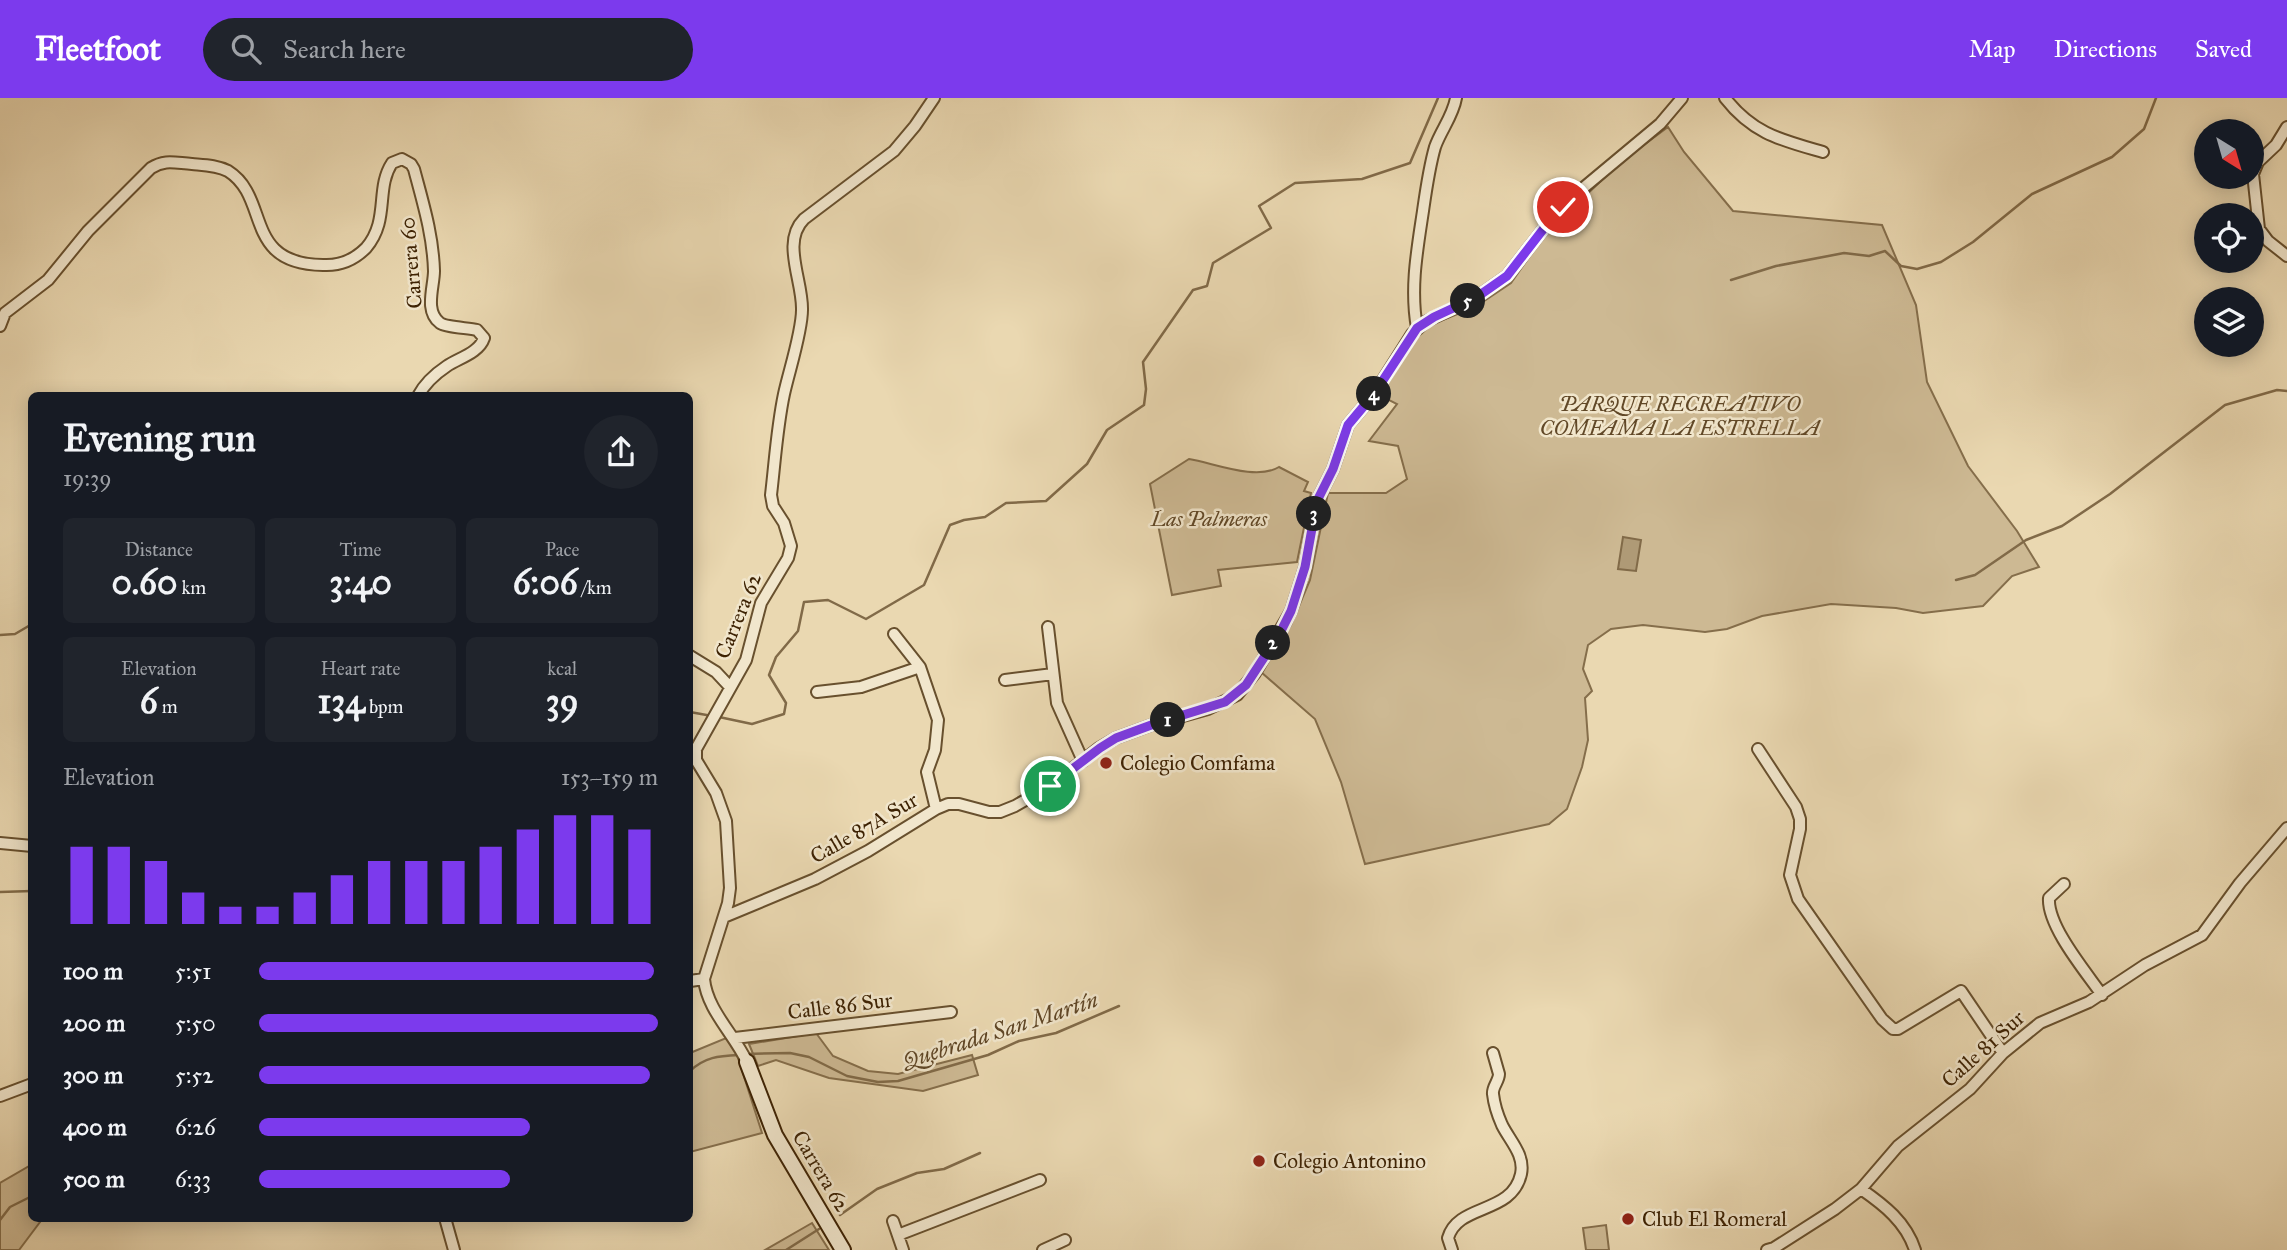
<!DOCTYPE html>
<meta charset="utf-8">
<style>
body{margin:0;font-family:"IM FELL Great Primer",serif;background:#20242c;color:#f1f3f6;height:100vh;display:flex;flex-direction:column;font-size:26px;white-space:nowrap}
*{box-sizing:border-box;margin:0}
p{font-size:23px;color:#9ea1a6}
.icon{flex:none;width:38px;height:38px;fill:none;stroke:currentColor;stroke-width:2;stroke-linecap:round;stroke-linejoin:round}
.map{position:relative;flex:1;overflow:hidden}
.details{position:absolute;left:28px;top:294px;width:665px;height:830px;display:flex;flex-direction:column;background:#171b24;border-radius:10px;box-shadow:0 4px 18px #0003}
.details>*{flex:none}
.needle{width:46px;rotate:143deg}
.tools{position:absolute;left:2194px;top:21px;display:grid;gap:14px}
.tools a{display:grid;place-items:center;width:70px;height:70px;border-radius:50%;background:#171b24;box-shadow:0 4px 18px #0003;font-size:35px}
.pin{position:absolute;display:grid;place-items:center;width:60px;height:60px;color:#fff;margin:-30px;border:4px solid #fff;border-radius:50%;box-shadow:0 2px 7px #0007}
.km{position:absolute;width:35px;height:35px;margin:-18px;border-radius:50%;background:#222;color:#fff;font-size:19px;line-height:35px;text-align:center}
.round{display:grid;place-items:center;flex:none;width:74px;height:74px;border-radius:37px;background:#20242c}
.head{display:flex;align-items:center;justify-content:space-between;height:119px;padding:0 35px}
h1{font-size:38px;font-weight:700;line-height:52px}
.figures{display:grid;grid-template-columns:repeat(3,1fr);gap:10px;height:119px;padding:7px 35px}
.figures div{display:grid;align-content:center;border-radius:10px;background:#20242c;text-align:center}
.figures b{font-size:35px;font-weight:700}
.figures small{font-size:19px;font-weight:400}
.figures p{font-size:19px}
.chart{height:196px;padding:14px 35px}
.chart p{display:flex;justify-content:space-between}
.chart svg{width:100%;height:126px;margin-top:7px;stroke:#7c3aed;stroke-width:6}
ul{padding:0 35px;list-style:none;font-size:23px}
li{display:grid;grid-template-columns:112px 84px 1fr;align-items:center;height:52px}
li i{height:18px;border-radius:9px;background:#7c3aed}
header{display:flex;align-items:center;gap:42px;box-sizing:border-box;height:98px;padding:0 35px;background:#7c3aed;color:#fff}
header strong{font-size:33px}
nav{display:flex;gap:38px;margin-inline-start:auto;font-size:24px}
.search{width:490px;height:63px;background:#20242c;display:flex;align-items:center;gap:18px;box-sizing:border-box;padding:0 24px;border-radius:38px;color:#9ea1a6;font-size:26px}
.map>svg:first-child{display:block}
.green{fill:#cdb993;stroke:#856e4b;stroke-width:2}
.water{fill:#af9a76;stroke:#816a48;stroke-width:2}
.lines{fill:none;stroke-linecap:round;stroke-linejoin:round}
.stream{stroke:#816a48;stroke-width:2.5}
.street-casing{stroke:#68502e;stroke-width:14}
.secondary-casing{stroke:#3d2203;stroke-width:18}
.street{stroke:#f1e6cc;stroke-width:10}
.secondary{stroke:#f1e6cc;stroke-width:14}
.route-casing{stroke:#fff;stroke-width:14}
.route{stroke:#7c3aed;stroke-width:9}
.poi-dot{fill:#8f2418;stroke:#f1e6cc;stroke-width:2.5}
.labels{text-anchor:middle;dominant-baseline:central;stroke-width:5;stroke-linejoin:round;paint-order:stroke}
.street-label{font-size:21px;fill:#3d2203;stroke:#f1e6cc}
.park-label{font-size:21px;font-style:italic;fill:#614827;stroke:#f1e6cc}
.poi-label{font-size:21px;fill:#3d2203;stroke:#f1e6cc;text-anchor:start}
.water-label{font-size:23px;font-style:italic;fill:#5f4626;stroke:#f1e6cc}
</style>
<header>
<strong>Fleetfoot</strong>
<div class="search"><svg class="icon" aria-label="search" viewBox="0 0 24 24"><circle cx="10" cy="10" r="6"/><path d="M15 15l6 6"/></svg>Search here</div>
<nav><a>Map</a><a>Directions</a><a>Saved</a></nav>
</header>
<div class="map">
<svg width="2287" height="1152" viewBox="0 0 2287 1152">
<rect width="100%" height="100%" fill="#ead8b1"/>
<filter id="stains"><feTurbulence type="fractalNoise" baseFrequency=".00286" numOctaves="4"/><feColorMatrix values="0 0 0 0 .2 0 0 0 0 .09 0 0 0 0 .02 0 0 0 .5 -.17"/></filter>
<radialGradient id="worn" r=".72"><stop offset=".6" stop-color="#630" stop-opacity="0"/><stop offset="1" stop-color="#630" stop-opacity=".3"/></radialGradient>
<!-- green -->
<path class="green" d="M 1668,29 L 1684,54 L 1733,113 L 1882,127 L 1916,207 L 1927,284 L 1968,368 L 2017,433 L 2039,469 L 2012,478 L 1983,508 L 1923,515 L 1896,510 L 1831,506 L 1762,518 L 1727,531 L 1705,534 L 1643,527 L 1611,531 L 1588,547 L 1583,571 L 1592,593 L 1585,600 L 1588,642 L 1582,669 L 1567,711 L 1549,726 L 1365,766 L 1341,684 L 1315,621 L 1261,574 L 1291,527 L 1310,482 L 1328,395 L 1386,395 L 1407,381 L 1398,348 L 1369,343 L 1397,306 L 1377,296 L 1425,229 L 1475,209 L 1511,185 L 1546,135 L 1621,64 Z
M 1189,361 C 1214,365 1256,383 1279,369 L 1308,384 L 1304,393 L 1311,395 L 1297,464 L 1218,472 L 1221,488 L 1172,497 L 1150,386 Z
M 816,935 L 833,958 L 868,973 L 898,976 L 972,957 L 978,977 L 923,993 L 829,980 L 776,962 L 758,968 L 749,946 Z
M 731,938 L 762,1035 L 690,1054 L 690,955 Z
M 31,1067 L 32,1120 L 43,1120 L 19,1152 L 0,1152 L 0,1085 Z
M 812,1125 L 829,1152 L 765,1152 Z
M 1606,1127 L 1609,1152 L 1586,1152 L 1583,1130 Z"/>
<!-- water -->
<path class="water" d="M 1623,439 L 1641,442 L 1636,473 L 1618,471 Z"/>
<g class="lines">
<!-- stream -->
<path class="stream" d="M 1731,182 L 1776,168 L 1844,155 L 1869,158 L 1885,153 L 1901,168 L 1917,171 L 1941,164 L 1973,144 L 2032,96 L 2112,59 L 2144,31 L 2156,0
M 1956,482 L 1975,477 L 2026,442 L 2062,428 L 2110,396 L 2225,307 L 2277,292 L 2287,293
M 0,537 L 15,536 L 32,526
M 690,614 L 712,618
M 719,619 L 752,626 L 784,616 L 786,605 L 769,577 L 776,559 L 798,533 L 804,504 L 828,502 L 866,521 L 924,487 L 950,427 L 964,422 L 985,419 L 1006,405 L 1046,403 L 1087,366 L 1107,332 L 1144,307 L 1146,291 L 1143,264 L 1193,192 L 1207,188 L 1213,165 L 1271,130 L 1259,108 L 1295,85 L 1362,81 L 1410,65 L 1438,0
M 0,794 L 32,793
M 745,956 L 790,955 L 809,959 L 847,978 L 878,984 L 898,983 L 988,957 L 1019,943 L 1056,935 L 1119,908
M 690,973 C 705,959 718,958 739,957
M 840,1117 L 877,1091 L 917,1075 L 944,1071 L 980,1055
M 0,1122 L 10,1109 L 32,1098
M 786,1152 L 819,1131"/>
<defs>
<path id="street" d="M 1725,0 C 1753,36 1781,42 1823,54
M 2287,29 L 2276,47 L 2258,64 L 2253,76 L 2259,131 L 2268,143 L 2287,158
M 0,228 L 5,215 L 48,182 L 88,133 L 151,70 C 165,61 175,65 192,66 C 204,67 217,67 228,73 C 271,100 242,166 323,167 C 340,168 354,162 366,150 C 390,122 375,91 392,65 L 402,61 L 411,66 L 414,71 C 423,105 433,137 434,173 C 434,189 424,213 440,225 C 445,229 468,230 477,232 L 484,240 C 479,255 459,260 447,268 C 435,276 425,285 418,298
M 1417,230 C 1410,190 1417,153 1423,113 C 1426,92 1429,70 1435,49 C 1441,32 1453,18 1456,0
M 1048,529 L 1057,605 L 1083,663
M 894,536 L 920,569 L 938,622 L 935,652 L 927,674 L 936,711
M 690,558 L 716,574 L 730,589
M 1005,582 L 1053,576
M 817,594 L 861,589 L 920,569
M 1758,651 L 1796,709 L 1800,721 L 1800,731 L 1790,777 L 1798,801 L 1882,921 L 1893,931 L 1898,931 L 1961,893 L 2003,955
M 0,745 L 32,748
M 2064,786 L 2049,800 C 2047,828 2086,874 2102,897
M 724,819 L 815,781 L 868,753 L 936,711 L 948,706 L 959,706 L 989,714 L 1000,714 L 1015,708 L 1050,688 L 1099,650 L 1116,640 L 1154,626 L 1208,611 L 1237,597 L 1255,575 L 1291,513 L 1305,469 L 1317,403 L 1333,371 L 1348,327 L 1374,296 L 1412,236 L 1425,224 L 1477,199 L 1507,178 L 1545,129 L 1582,91 L 1660,26 L 1682,0
M 690,883 L 704,881
M 735,940 L 951,914
M 747,964 C 734,936 707,912 704,881 L 728,805 L 730,790 L 726,723 L 716,695 L 696,662 L 696,651 L 746,562 L 761,505 L 788,460 L 791,448 L 784,425 L 773,408 L 771,397 C 775,363 777,329 784,296 C 789,273 802,234 802,212 C 803,183 781,144 804,121 L 894,53 L 915,28 L 934,0
M 0,998 L 32,986
M 1861,1091 C 1884,1107 1906,1124 1915,1152
M 445,1120 L 454,1152
M 893,1123 L 903,1152
M 898,1137 L 1040,1082
M 1043,1152 L 1065,1142
M 1452,1152 L 1448,1140 C 1458,1105 1512,1117 1521,1076 C 1525,1057 1510,1043 1502,1027 C 1498,1018 1494,1005 1493,996 C 1492,989 1499,983 1499,976 L 1493,955
M 1767,1152 L 1774,1150 L 1835,1111 L 1861,1091 L 1898,1048 L 1970,991 L 2003,955 L 2040,925 L 2089,904 L 2145,867 L 2202,837 L 2240,785 L 2287,730"/>
<path id="secondary" d="M 747,964 L 775,1037 L 843,1152"/>
</defs>
<!-- street casing -->
<use href="#street" class="street-casing"/>
<!-- secondary casing -->
<use href="#secondary" class="secondary-casing"/>
<!-- street -->
<use href="#street" class="street"/>
<!-- secondary -->
<use href="#secondary" class="secondary"/>
</g>
<g class="lines">
<defs>
<path id="route" d="M 1050,688 L 1100,650 L 1116,640 L 1154,626 L 1225,604 L 1246,587 L 1280,535 L 1291,513 L 1305,469 L 1317,403 L 1333,371 L 1348,327 L 1374,296 L 1417,230 L 1434,219 L 1477,199 L 1507,178 L 1545,129 L 1563,109"/>
</defs>
<!-- route casing -->
<use href="#route" class="route-casing"/>
<!-- route -->
<use href="#route" class="route"/>
</g>
<!-- markers -->
<g class="poi-dot">
<circle cx="1106" cy="665" r="7"/>
<circle cx="1259" cy="1063" r="7"/>
<circle cx="1628" cy="1121" r="7"/>
</g>
<g class="labels">
<!-- street labels -->
<g class="street-label">
<text transform="translate(411 165) rotate(-95)">Carrera 60</text>
<text transform="translate(738 518) rotate(-68)">Carrera 62</text>
<text transform="translate(864 730) rotate(-30)">Calle 87A Sur</text>
<text transform="translate(840 908) rotate(-7)">Calle 86 Sur</text>
<text transform="translate(1983 951) rotate(-42)">Calle 81 Sur</text>
<text transform="translate(821 1073) rotate(59)">Carrera 62</text>
</g>
<!-- park labels -->
<g class="park-label">
<text x="1680" y="306">PARQUE RECREATIVO<tspan x="1680" dy="24">COMFAMA LA ESTRELLA</tspan></text>
<text x="1209" y="421">Las Palmeras</text>
</g>
<!-- poi labels -->
<g class="poi-label">
<text x="1120" y="665">Colegio Comfama</text>
<text x="1273" y="1063">Colegio Antonino</text>
<text x="1642" y="1121">Club El Romeral</text>
</g>
<!-- water labels -->
<g class="water-label">
<text transform="translate(1000 932) rotate(-18)">Quebrada San Martín</text>
</g>
</g>
<rect width="100%" height="100%" filter="url(#stains)"/>
<rect width="100%" height="100%" fill="url(#worn)"/>
</svg>
<div class="tools">
<a><svg class="needle" viewBox="-14 -14 28 28"><path d="M0-13l5 13h-10z" fill="#e53935"/><path d="M0 13l5-13h-10z" fill="#9ea1a6"/></svg></a>
<a><svg class="icon" aria-label="locate" viewBox="0 0 24 24"><circle cx="12" cy="12" r="6"/><path d="M12 2v4M12 18v4M2 12h4M18 12h4"/></svg></a>
<a><svg class="icon" aria-label="layers" viewBox="0 0 24 24"><path d="M12 4l9 5-9 5-9-5zM3 14l9 5 9-5"/></svg></a>
</div>
<div class="pin" style="left:1050px;top:688px;background:#1e9e55"><svg class="icon" aria-label="arrive" viewBox="0 0 24 24"><path d="M6 21V4h12l-3 4 3 4H6"/></svg></div>
<div class="pin" style="left:1563px;top:109px;background:#d93025"><svg class="icon" aria-label="check" viewBox="0 0 24 24"><path d="M5 12l5 5 9-10"/></svg></div>
<b class="km" style="left:1168px;top:622px">1</b>
<b class="km" style="left:1273px;top:545px">2</b>
<b class="km" style="left:1314px;top:416px">3</b>
<b class="km" style="left:1374px;top:296px">4</b>
<b class="km" style="left:1468px;top:203px">5</b>
<section class="details">
<div class="head"><div><h1>Evening run</h1><p>19:39</p></div><a class="round"><svg class="icon" aria-label="share" viewBox="0 0 24 24"><path d="M12 15V3M7 8l5-5 5 5M5 13v7h14v-7"/></svg></a></div>
<div class="figures">
<div><p>Distance</p><b>0.60<small> km</small></b></div>
<div><p>Time</p><b>3:40</b></div>
<div><p>Pace</p><b>6:06<small> /km</small></b></div>
</div>
<div class="figures">
<div><p>Elevation</p><b>6<small> m</small></b></div>
<div><p>Heart rate</p><b>134<small> bpm</small></b></div>
<div><p>kcal</p><b>39</b></div>
</div>
<div class="chart"><p><span>Elevation</span>153–159 m</p>
<svg viewBox="0 0 160 44" preserveAspectRatio="none"><path d="M5 44V17M15 44V17M25 44V22M35 44V33M45 44V38M55 44V38M65 44V33M75 44V27M85 44V22M95 44V22M105 44V22M115 44V17M125 44V11M135 44V6M145 44V6M155 44V11"/></svg>
</div>
<ul>
<li><b>100 m</b>5:51<i style="width:99%"></i></li>
<li><b>200 m</b>5:50<i style="width:100%"></i></li>
<li><b>300 m</b>5:52<i style="width:98%"></i></li>
<li><b>400 m</b>6:26<i style="width:68%"></i></li>
<li><b>500 m</b>6:33<i style="width:63%"></i></li>
</ul>
</section>
</div>
